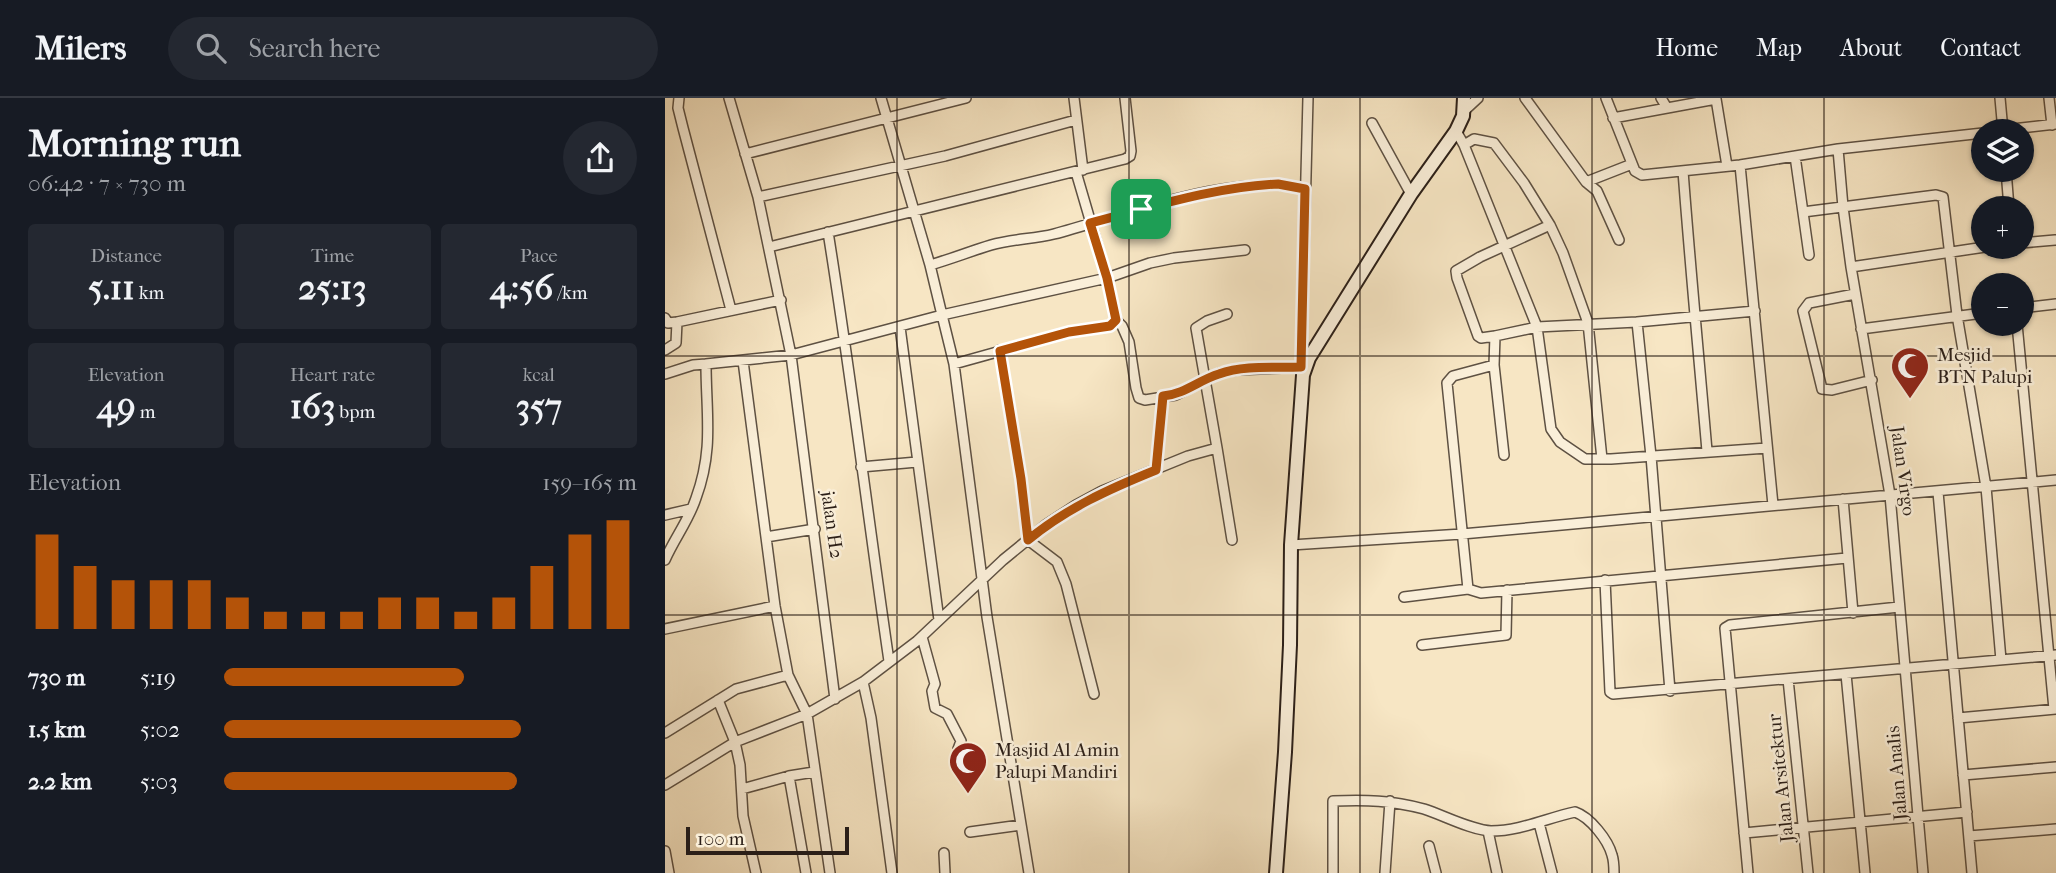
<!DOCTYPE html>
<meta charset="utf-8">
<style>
body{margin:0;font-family:"IM FELL French Canon",serif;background:#242831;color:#f1f3f6;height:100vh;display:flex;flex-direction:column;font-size:26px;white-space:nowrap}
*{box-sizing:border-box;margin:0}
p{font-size:23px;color:#9ea1a6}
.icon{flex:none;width:38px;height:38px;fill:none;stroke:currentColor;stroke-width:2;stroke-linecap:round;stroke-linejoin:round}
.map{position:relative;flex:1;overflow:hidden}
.sheet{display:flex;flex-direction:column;background:#171b24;width:665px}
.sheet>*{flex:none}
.fabs{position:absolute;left:1306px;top:21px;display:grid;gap:14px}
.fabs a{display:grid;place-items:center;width:63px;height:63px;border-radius:50%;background:#171b24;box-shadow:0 2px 5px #0004;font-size:35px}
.scale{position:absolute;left:21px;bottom:18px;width:163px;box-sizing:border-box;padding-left:7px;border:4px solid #2b1f18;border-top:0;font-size:19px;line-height:24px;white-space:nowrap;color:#2b1f18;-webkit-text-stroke:5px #faefd9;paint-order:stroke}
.pin{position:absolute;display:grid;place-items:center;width:60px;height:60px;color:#fff;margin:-30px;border-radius:14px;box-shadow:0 4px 10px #0006}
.round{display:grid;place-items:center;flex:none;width:74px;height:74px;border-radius:37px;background:#242831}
.head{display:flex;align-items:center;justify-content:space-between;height:119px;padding:0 28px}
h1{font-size:38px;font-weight:700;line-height:52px}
.metrics{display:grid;grid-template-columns:repeat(3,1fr);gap:10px;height:119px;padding:7px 28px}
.metrics div{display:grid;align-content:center;border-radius:7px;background:#242831;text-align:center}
.metrics b{font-size:35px;font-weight:700}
.metrics small{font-size:19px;font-weight:400}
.metrics p{font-size:19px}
.chart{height:196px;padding:14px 28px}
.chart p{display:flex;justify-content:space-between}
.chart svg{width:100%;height:126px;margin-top:7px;stroke:#b45309;stroke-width:6}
ul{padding:0 28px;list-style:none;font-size:23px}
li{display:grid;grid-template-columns:112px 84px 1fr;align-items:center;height:52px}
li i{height:18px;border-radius:9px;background:#b45309}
header{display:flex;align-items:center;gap:42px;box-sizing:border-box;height:98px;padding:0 35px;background:#171b24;border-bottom:2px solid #363941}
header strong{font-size:33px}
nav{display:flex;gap:38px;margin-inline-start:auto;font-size:24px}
.search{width:490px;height:63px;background:#242831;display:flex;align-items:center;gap:18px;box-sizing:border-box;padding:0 24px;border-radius:38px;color:#9ea1a6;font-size:26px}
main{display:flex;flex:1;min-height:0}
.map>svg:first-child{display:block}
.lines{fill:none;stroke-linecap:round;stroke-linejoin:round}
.minor-casing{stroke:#5e5143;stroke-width:12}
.secondary-casing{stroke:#2b1f18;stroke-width:16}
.minor{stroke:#faefd9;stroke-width:9}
.secondary{stroke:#faefd9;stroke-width:12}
.route-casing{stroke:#fff;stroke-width:14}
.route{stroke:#b45309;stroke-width:9}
.grid{fill:none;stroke:#2b1f18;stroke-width:2;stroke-opacity:0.55}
.labels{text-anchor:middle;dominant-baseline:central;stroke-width:5;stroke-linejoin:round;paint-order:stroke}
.poi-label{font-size:19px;fill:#2b1f18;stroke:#faefd9;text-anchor:start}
.street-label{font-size:19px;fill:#2b1f18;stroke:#faefd9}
</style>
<header>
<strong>Milers</strong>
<div class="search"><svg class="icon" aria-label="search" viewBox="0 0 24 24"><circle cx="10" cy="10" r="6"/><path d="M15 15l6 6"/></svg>Search here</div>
<nav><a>Home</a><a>Map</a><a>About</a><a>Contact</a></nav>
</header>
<main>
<section class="sheet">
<div class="head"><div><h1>Morning run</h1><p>06:42 · 7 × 730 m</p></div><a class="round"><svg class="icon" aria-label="share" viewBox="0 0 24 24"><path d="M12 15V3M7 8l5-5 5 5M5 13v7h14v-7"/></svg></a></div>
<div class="metrics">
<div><p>Distance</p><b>5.11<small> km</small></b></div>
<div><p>Time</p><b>25:13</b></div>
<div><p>Pace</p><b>4:56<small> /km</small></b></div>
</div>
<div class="metrics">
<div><p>Elevation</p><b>49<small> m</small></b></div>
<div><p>Heart rate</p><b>163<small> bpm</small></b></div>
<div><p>kcal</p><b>357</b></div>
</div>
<div class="chart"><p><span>Elevation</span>159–165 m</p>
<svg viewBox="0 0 160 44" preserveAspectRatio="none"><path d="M5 44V11M15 44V22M25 44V27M35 44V27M45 44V27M55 44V33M65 44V38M75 44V38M85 44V38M95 44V33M105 44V33M115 44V38M125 44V33M135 44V22M145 44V11M155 44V6"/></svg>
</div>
<ul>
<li><b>730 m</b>5:19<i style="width:58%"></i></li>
<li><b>1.5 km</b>5:02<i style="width:72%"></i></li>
<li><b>2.2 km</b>5:03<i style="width:71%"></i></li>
</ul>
</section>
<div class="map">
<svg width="1391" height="775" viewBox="0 0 1391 775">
<rect width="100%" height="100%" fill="#f7e6c4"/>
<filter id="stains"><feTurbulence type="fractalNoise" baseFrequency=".00286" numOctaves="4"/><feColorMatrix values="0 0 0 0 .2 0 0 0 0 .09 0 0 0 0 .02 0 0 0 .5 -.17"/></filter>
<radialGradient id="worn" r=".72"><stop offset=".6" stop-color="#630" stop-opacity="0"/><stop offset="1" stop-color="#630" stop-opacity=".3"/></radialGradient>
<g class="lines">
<defs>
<path id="minor" d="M 14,0 L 13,10 L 18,30 L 66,212
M 64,0 L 93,99 L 126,257 L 170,601
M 216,0 L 265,167
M 409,0 L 418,72
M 860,0 L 921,84
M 941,0 L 970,73 L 977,77 L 1075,67 L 1173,51 L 1318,35
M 996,0 L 1002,10
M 1335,0 L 1338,33
M 1384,0 L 1387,27
M 799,13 L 813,0
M 948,20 L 1051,1 L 1062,68
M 707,25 L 746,96
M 791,33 L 799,47 L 872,229 L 886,331 L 895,344 L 920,361 L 946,361 L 1102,350
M 1330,33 L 1391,26
M 799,47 L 809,41 L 829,45 L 859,85 L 885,127 L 898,155 L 923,225 L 937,361
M 1173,51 L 1178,109 L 1186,169
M 80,56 L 301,0
M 1130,58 L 1144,157
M 1075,67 L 1108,407
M 1341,72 L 1344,110
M 1018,73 C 1025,166 1034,260 1042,353
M 411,74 L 442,180 L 451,222 L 457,228 L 464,244 L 471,290 L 474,300 L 480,302 L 511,297 L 555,275 L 571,272 L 640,269
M 93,99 L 280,58 L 411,22
M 1138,114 L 1271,97 L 1278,99 L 1292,217 L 1321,389 L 1336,562
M 163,134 C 186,277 203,420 224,563
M 954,142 L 932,93 L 921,84 L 967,66
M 1356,145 L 1390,142
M 104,149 L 460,61 L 465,58 L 466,53 L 460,0
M 1190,196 L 1144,205 L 1138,213 L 1157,291 L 1167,292 L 1207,282
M 1356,210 L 1391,206
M 0,220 L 3,225 L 12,224 L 116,202
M 972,224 L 986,358 L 1005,593
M 1352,226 L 1389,611
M 235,229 L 274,522
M 1196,231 L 1318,215
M 830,238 L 816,240 L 813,238 L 792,180 L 791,173 L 815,159 L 885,127
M 0,252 L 11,245 L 12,224
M 335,252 L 356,381 L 363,442 L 392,464 L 401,486 L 429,596
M 78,263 L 110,508 L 123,577 L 142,616 L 165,775
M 289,266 L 404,234 L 445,228 L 451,222
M 829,267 L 788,278 L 782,285 L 803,491 L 816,495 L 1182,460
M 636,269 L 643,0
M 0,276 L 28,267 L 41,266
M 552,350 L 531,230 L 542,223 L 562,216
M 839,357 L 829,267 L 830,238 L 872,229 L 972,224 L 1090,213
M 196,369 L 252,364
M 491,372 L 498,298
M 1273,394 L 1307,775
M 1178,401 L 1188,515
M 0,417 L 26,411
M 101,439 L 150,431
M 626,447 L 797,436 L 1391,382
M 0,462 C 9,441 24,422 31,400 C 49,351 41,315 41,266 L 126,257 L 277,217 L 265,167 C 286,161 306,153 326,147 C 347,141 369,141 389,136 C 457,118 572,73 640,91
M 940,482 L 945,594 L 948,596 L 1391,557
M 739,499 L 803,491
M 0,531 L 110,508
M 257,539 L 270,586 L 267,593 L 270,610 L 282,616 L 296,643 L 293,651
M 757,547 L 841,537 L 842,492
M 1181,576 L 1200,775
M 1123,581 L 1143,775
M 198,584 L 206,620 L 227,775
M 53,602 L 70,644 L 75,667 L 78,718 L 91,775
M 1293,620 L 1391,611
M 0,635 L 71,591 L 123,577
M 1298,677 L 1391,669
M 124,678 L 149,674
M 0,687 L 70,644 L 142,616 L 198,584 L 252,543 L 338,462 L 382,426 L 411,407 L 437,393 L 523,358 L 552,350 L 567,442
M 77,691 L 124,678 L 141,775
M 874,725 L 887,775
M 823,733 L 832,775
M 305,734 L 356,727
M 1079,735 L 1302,714
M 1304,738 L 1391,731
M 764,748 L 771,775
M 0,753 L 4,775
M 279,755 L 280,775
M 364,775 L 322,519 L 289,266 L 277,217 L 442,180 L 485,165 L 509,160 L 580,152
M 668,775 L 668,703 C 702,702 725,702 759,711 C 778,717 806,732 826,733 C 855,733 882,720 910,714 C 925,719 943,742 947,757 C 949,763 949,770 949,775
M 720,775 L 725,703
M 1083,775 L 1060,530 L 1065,527 L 1234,509
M 1258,775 L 1225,397 L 1186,169 L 1320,149"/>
<path id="secondary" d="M 611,775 L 620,654 L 625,547 L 626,447 L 638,277 L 644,260 L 746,96 L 791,33 L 798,18 L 799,0"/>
</defs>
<!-- minor casing -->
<use href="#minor" class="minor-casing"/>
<!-- secondary casing -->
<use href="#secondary" class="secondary-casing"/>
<!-- minor -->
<use href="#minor" class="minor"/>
<!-- secondary -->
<use href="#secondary" class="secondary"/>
</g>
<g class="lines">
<defs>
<path id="route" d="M 613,86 L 640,91 L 636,269 C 610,270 579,267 554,276 C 534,282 520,296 498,298 L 491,372 C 444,391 402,410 363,442 L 356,381 L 335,253 L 404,234 L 445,228 L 451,222 L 442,180 L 425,125 C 487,109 549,89 613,86 Z"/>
</defs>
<!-- route casing -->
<use href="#route" class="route-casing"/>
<!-- route -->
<use href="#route" class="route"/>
</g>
<!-- grid -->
<path class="grid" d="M 232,0 L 232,775M 464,0 L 464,775M 695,0 L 695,775M 927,0 L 927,775M 1159,0 L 1159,775M 0,258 L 1391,258M 0,517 L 1391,517"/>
<!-- icons -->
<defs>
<symbol id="mosque-pin" viewBox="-11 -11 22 30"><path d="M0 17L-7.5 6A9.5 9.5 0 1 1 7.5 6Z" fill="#8f2418" stroke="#faefd9"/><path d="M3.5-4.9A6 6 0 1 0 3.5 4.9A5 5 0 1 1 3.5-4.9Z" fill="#fff"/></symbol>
</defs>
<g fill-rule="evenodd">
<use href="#mosque-pin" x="1223" y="246" width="44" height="60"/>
<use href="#mosque-pin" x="281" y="641" width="44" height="60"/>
</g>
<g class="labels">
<!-- poi labels -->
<g class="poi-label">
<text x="1272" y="257">Mesjid<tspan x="1272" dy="22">BTN Palupi</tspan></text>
<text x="330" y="652">Masjid Al Amin<tspan x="330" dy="22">Palupi Mandiri</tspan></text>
</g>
<!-- street labels -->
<g class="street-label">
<text transform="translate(1238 373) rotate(82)">Jalan Virgo</text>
<text transform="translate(167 427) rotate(82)">jalan H2</text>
<text transform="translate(1232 675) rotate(-95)">Jalan Analis</text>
<text transform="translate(1116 680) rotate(-96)">Jalan Arsitektur</text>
</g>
</g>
<rect width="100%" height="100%" filter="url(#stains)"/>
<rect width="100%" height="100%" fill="url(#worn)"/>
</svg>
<div class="fabs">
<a><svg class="icon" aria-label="layers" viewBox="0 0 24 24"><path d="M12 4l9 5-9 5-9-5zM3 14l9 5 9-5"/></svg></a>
<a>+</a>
<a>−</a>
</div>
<div class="scale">100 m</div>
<div class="pin" style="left:476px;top:111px;background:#1e9e55"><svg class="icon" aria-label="arrive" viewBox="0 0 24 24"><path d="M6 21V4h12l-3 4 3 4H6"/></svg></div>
</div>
</main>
